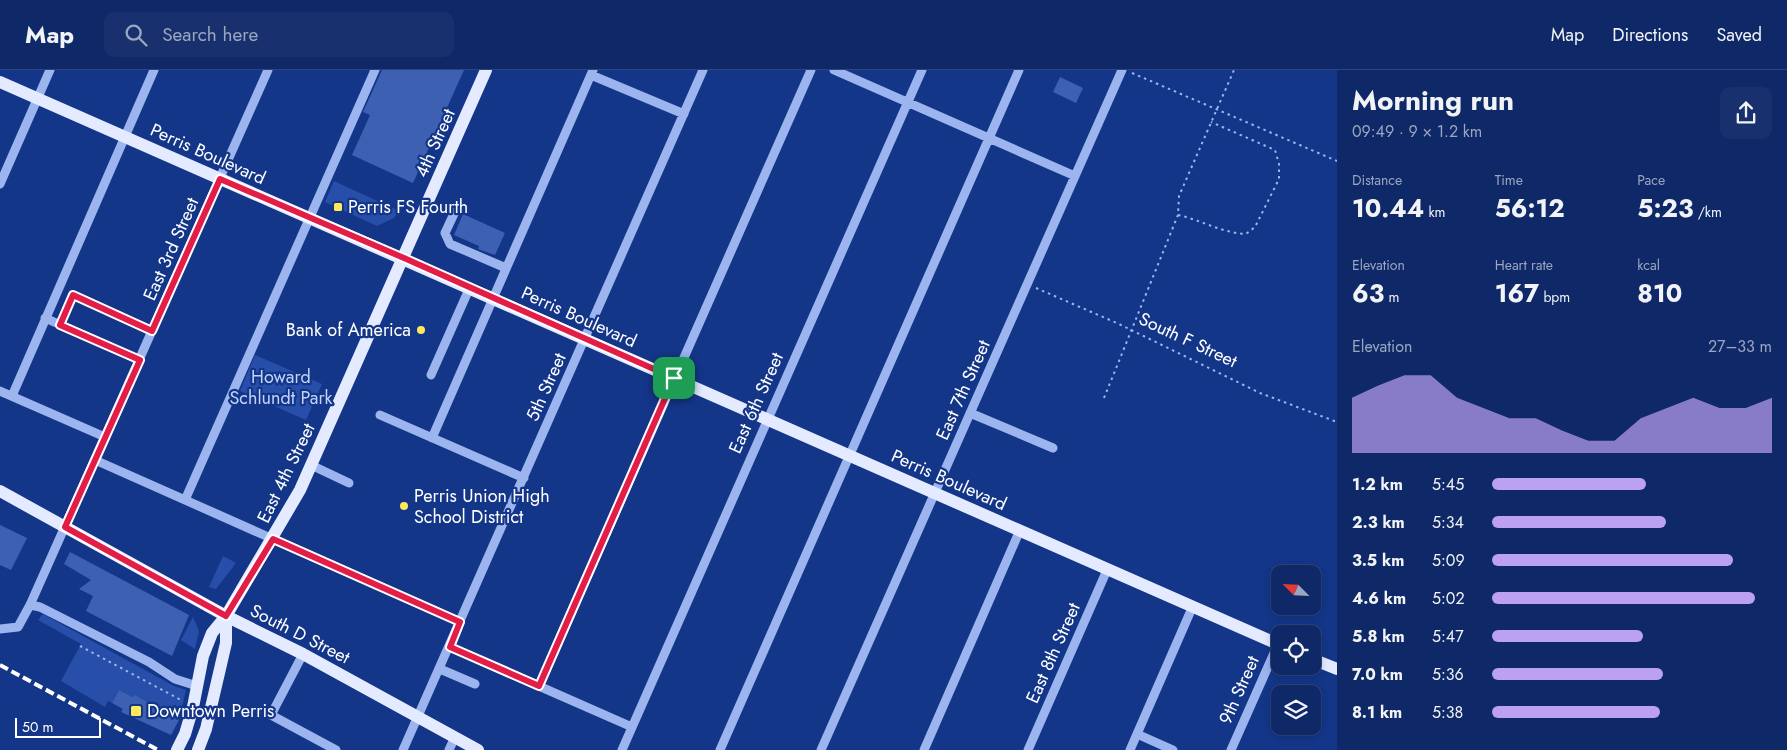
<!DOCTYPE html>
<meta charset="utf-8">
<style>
body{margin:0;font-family:Jost,sans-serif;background:#18306d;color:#f1f3f6;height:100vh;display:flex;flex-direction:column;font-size:19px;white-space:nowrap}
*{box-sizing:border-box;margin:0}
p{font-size:16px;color:#9ba6c0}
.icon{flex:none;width:28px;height:28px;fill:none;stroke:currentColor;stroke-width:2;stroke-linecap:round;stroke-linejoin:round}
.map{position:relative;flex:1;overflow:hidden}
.drawer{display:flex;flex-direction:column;background:#0f2867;width:450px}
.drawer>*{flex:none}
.needle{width:32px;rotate:294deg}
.fabs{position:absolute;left:1271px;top:495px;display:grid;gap:10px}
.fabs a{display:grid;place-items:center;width:50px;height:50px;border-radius:10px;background:#0f2867;box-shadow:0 2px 8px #0003,0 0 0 1px #2f447b;font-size:25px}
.scale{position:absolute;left:15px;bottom:12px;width:86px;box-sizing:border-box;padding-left:5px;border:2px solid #fff;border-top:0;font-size:14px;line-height:18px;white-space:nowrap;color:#fff;-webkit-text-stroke:4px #143689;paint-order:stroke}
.pin{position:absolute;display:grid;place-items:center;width:42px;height:42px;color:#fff;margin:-21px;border-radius:10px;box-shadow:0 2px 8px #0006}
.round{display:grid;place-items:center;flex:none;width:52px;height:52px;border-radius:10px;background:#18306d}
.summary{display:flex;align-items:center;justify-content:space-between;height:85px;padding:0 15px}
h1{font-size:28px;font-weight:700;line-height:38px}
.stats{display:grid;grid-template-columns:repeat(3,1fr);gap:8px;height:85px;padding:5px 15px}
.stats div{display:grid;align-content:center}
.stats b{font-size:25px;font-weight:700}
.stats small{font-size:14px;font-weight:400}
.stats p{font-size:14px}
.chart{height:140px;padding:10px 15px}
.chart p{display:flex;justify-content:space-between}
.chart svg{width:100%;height:90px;margin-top:5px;fill:#bca0f2;opacity:.7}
ul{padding:0 15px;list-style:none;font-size:16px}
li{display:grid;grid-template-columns:80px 60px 1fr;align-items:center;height:38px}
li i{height:12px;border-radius:6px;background:#bca0f2}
header{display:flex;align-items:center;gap:30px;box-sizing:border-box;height:70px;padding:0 25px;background:#0f2867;border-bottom:1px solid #2f447b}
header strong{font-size:24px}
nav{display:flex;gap:28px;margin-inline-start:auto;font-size:18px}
.search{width:350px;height:45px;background:#18306d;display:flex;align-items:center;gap:12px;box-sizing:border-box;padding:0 18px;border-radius:10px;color:#9ba6c0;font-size:19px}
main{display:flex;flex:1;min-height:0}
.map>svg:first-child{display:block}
.green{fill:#274ea8}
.building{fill:#3d60b3}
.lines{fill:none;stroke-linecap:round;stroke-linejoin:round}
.path{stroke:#9cb5ef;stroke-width:2;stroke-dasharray:2.5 4;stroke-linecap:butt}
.minor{stroke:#9cb5ef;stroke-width:9}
.major{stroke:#e4eaff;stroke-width:12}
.rail{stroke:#fff;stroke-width:4;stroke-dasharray:9 4;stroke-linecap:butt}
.route-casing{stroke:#fff;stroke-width:10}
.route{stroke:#e11d48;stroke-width:6}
.poi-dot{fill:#ffe95a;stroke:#143689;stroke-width:2}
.labels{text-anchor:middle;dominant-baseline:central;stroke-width:4.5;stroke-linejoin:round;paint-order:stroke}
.street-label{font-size:18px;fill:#fff;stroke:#143689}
.poi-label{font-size:18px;fill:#fff;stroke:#143689;text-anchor:start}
.park-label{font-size:18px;fill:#c2d3fb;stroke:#143689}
</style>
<header>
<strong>Map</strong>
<div class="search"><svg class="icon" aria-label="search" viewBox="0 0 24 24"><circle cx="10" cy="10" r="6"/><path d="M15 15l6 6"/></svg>Search here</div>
<nav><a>Map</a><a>Directions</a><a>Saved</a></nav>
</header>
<main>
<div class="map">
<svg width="1337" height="680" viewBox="0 0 1337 680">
<rect width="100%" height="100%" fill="#143689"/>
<!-- green -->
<path class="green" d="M 334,111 L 399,141 L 394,148 L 377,156 L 325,132 Z
M 255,285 L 322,314 L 306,350 L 240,321 Z
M 223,486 L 236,493 L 216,519 L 209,517 Z
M 43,544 L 174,616 L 186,620 L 179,650 L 135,625 L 133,627 L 119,620 L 112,633 L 108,631 L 105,637 L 61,611 L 81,574 L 38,550 Z
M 193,547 L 199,561 L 195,579 L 181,570 Z"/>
<!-- building -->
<path class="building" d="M 382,0 L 464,0 L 413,113 L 352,85 L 370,45 L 363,42 Z
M 1060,7 L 1083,18 L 1076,33 L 1053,22 Z
M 463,144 L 505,163 L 495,185 L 478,179 L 479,176 L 454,165 Z
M 0,455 L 27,468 L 11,500 L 0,495 Z
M 70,482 L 189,545 L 172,586 L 86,541 L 93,526 L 79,519 L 91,510 L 64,494 Z
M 119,620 L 133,627 L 135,625 L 179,650 L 171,665 L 121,642 L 123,639 L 112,633 Z"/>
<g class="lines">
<!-- path -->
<path class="path" d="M 1132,3 L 1337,91
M 1178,145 C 1201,150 1222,163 1246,164 L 1255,157 L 1279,109 L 1279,94 L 1275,80 L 1211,52
M 1036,218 L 1119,254 L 1260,323 L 1337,352
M 1104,328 L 1178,145 L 1179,126 L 1234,0
M 80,576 L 181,630"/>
<!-- minor -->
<path class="minor" d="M 834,0 L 1075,106
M 591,5 L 684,44
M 0,114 L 50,0
M 459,133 L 445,163 L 450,174 L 506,198
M 45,248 L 140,290
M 60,255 L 73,225 L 152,261
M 431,305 L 470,217
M 0,321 L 105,367
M 12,326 L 154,0
M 970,343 L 1053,378
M 380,345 L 524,408
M 432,368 L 593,0
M 95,390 L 460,552
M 311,395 L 349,413
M 185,430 L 375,0
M 30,535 L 40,537 L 149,592 L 175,609 L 197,616
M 0,559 L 18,557 L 30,535 L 268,0
M 450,577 L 632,657
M 303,584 L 271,645 L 336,680
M 440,599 L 475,614
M 539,616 L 811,0
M 1137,664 L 1173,680
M 403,680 L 703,0
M 449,680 L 455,667
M 622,680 L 922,0
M 720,680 L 1019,0
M 821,680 L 1122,0
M 924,680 L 1020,460
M 1028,680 L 1107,500
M 1130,680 L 1192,538
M 1231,680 L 1278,574"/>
<!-- major -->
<path class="major" d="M 0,12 L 1280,575
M 0,421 L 226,546 L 303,584 L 478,680
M 1312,589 L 1337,599
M 177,680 L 185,664 L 193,637 L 203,586 L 212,563 L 226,546 L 300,420 L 486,0
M 198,680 L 206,659 L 226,573 L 226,546"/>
<!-- rail -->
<path class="rail" d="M 0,595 L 158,680"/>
</g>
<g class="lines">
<defs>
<path id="route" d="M 220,109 L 404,188 L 674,308 L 539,616 L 450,577 L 460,552 L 273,469 L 226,546 L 65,457 L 140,290 L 60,255 L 73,225 L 152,261 Z"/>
</defs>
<!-- route casing -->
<use href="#route" class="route-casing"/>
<!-- route -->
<use href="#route" class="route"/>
</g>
<!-- markers -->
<g class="poi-dot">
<rect x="333" y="132" width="10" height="10" rx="2.5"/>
<circle cx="421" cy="260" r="5"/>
<circle cx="404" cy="436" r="5"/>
<rect x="130" y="635" width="12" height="12" rx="2.5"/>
</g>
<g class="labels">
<!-- street labels -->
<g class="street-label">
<text transform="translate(435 73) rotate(-66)">4th Street</text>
<text transform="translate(208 84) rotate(24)">Perris Boulevard</text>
<text transform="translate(171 179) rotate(-66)">East 3rd Street</text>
<text transform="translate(579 247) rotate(24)">Perris Boulevard</text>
<text transform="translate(1188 270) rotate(25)">South F Street</text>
<text transform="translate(546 317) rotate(-66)">5th Street</text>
<text transform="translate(963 320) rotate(-66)">East 7th Street</text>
<text transform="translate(756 333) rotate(-66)">East 6th Street</text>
<text transform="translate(286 403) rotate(-64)">East 4th Street</text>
<text transform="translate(949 410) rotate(24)">Perris Boulevard</text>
<text transform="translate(300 564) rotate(27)">South D Street</text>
<text transform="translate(1053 583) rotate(-66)">East 8th Street</text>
<text transform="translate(1239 620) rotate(-66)">9th Street</text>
</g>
<!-- poi labels -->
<g class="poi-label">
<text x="348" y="137">Perris FS Fourth</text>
<text x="411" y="260" text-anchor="end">Bank of America</text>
<text x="414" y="426">Perris Union High<tspan x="414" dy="21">School District</tspan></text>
<text x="147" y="641">Downtown Perris</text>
</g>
<!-- park labels -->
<g class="park-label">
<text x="281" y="307">Howard<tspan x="281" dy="21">Schlundt Park</tspan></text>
</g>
</g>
</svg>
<div class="fabs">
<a><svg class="needle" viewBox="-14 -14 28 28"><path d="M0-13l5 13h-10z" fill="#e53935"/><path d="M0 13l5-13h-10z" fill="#9ba6c0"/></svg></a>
<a><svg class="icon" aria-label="locate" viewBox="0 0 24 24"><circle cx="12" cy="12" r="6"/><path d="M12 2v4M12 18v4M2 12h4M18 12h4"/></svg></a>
<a><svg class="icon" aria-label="layers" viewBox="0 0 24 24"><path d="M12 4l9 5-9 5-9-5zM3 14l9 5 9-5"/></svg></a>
</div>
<div class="scale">50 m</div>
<div class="pin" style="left:674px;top:308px;background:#1e9e55"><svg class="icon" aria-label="arrive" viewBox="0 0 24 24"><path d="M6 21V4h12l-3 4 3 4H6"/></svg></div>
</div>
<section class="drawer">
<div class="summary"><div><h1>Morning run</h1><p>09:49 · 9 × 1.2 km</p></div><a class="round"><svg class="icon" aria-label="share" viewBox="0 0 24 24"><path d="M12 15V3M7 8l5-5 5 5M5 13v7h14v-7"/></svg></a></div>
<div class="stats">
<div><p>Distance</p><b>10.44<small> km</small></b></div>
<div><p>Time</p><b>56:12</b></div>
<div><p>Pace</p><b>5:23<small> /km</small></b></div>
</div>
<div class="stats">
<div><p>Elevation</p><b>63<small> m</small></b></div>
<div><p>Heart rate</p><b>167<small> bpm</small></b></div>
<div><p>kcal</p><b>810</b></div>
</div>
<div class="chart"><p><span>Elevation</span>27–33 m</p>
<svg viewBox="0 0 160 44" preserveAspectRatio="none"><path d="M0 44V17L10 11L20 6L30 6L40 17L50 22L60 27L70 27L80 33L90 38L100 38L110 27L120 22L130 17L140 22L150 22L160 17V44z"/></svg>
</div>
<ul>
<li><b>1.2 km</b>5:45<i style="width:55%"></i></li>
<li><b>2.3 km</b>5:34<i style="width:62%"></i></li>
<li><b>3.5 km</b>5:09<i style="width:86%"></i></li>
<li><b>4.6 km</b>5:02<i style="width:94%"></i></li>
<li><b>5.8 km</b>5:47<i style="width:54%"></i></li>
<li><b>7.0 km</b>5:36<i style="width:61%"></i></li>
<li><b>8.1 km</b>5:38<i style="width:60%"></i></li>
</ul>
</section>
</main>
